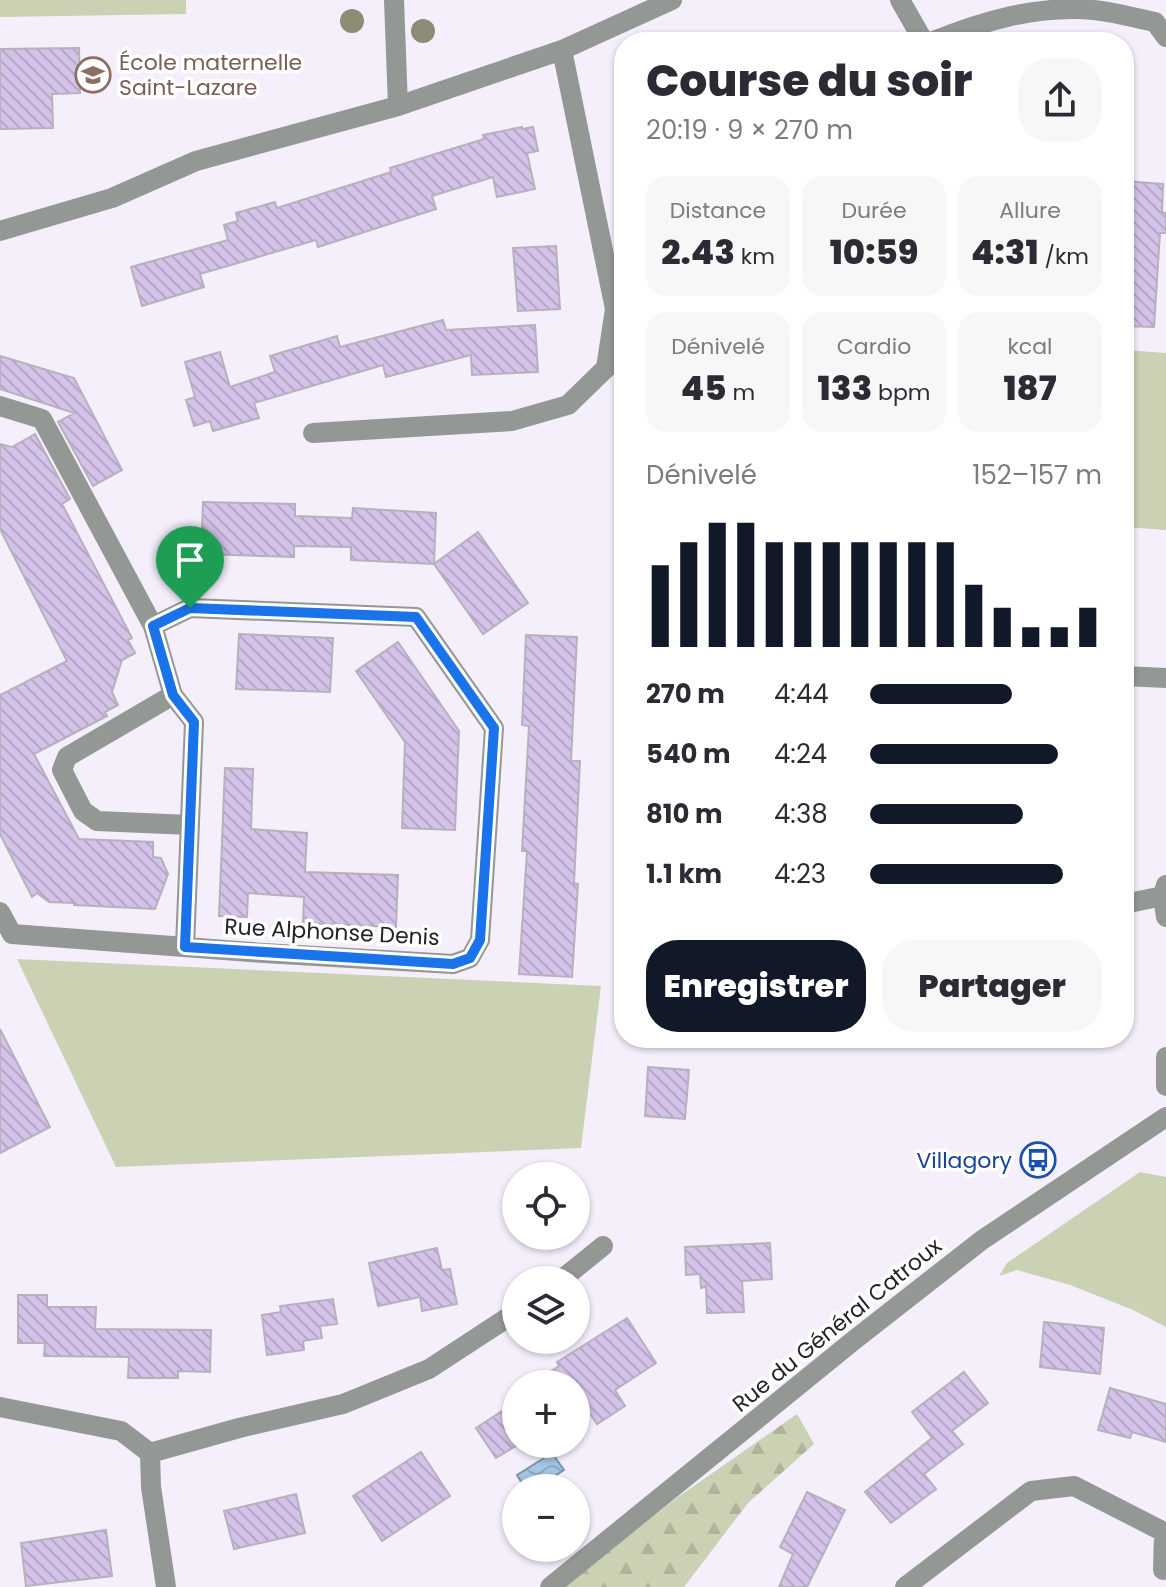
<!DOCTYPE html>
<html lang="fr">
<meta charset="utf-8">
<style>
body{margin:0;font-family:Poppins,sans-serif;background:#f7f7f7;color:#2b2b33;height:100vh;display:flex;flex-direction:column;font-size:30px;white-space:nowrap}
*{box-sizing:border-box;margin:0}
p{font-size:26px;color:#7c7c81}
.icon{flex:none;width:44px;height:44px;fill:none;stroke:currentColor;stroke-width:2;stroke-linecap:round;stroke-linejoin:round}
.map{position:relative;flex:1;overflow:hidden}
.drawer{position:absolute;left:614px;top:32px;width:520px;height:1016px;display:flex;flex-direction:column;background:#fff;border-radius:32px;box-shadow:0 2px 6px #0004}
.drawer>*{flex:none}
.buttons{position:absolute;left:502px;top:1162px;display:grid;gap:16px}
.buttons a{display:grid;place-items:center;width:88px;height:88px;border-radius:50%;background:#fff;box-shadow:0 2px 6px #0004;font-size:40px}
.pin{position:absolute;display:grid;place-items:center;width:68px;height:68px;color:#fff;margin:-82px -34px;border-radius:50% 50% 50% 0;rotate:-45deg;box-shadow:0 0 8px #0007}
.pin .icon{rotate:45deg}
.round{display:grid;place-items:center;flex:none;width:84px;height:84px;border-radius:32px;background:#f7f7f7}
.head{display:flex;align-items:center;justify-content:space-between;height:136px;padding:0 32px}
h1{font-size:44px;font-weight:800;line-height:60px}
.metrics{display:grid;grid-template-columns:repeat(3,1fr);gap:12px;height:136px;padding:8px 32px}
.metrics div{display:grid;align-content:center;border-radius:20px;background:#f7f7f7;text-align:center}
.metrics b{font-size:34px;font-weight:800}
.metrics small{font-size:22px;font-weight:400}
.metrics p{font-size:22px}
.chart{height:224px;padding:16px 32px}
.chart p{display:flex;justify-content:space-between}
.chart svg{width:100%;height:144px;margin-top:8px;stroke:#111827;stroke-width:6}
.primary-button{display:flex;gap:16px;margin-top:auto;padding:16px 32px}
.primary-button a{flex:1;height:92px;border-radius:32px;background:#111827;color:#fff;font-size:32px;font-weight:800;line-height:92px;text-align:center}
.primary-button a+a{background:#f7f7f7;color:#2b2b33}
ul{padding:0 32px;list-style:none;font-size:26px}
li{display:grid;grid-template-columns:128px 96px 1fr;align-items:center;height:60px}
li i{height:20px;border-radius:10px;background:#111827}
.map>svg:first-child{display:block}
.green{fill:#cbd1b3}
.forest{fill:url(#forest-firs)}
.water{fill:url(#water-waves);stroke:#7e94aa;stroke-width:2}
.building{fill:url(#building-back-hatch);stroke:#b6b1bc;stroke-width:2}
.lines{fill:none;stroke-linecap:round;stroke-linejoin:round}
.minor{stroke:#939895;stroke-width:20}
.tree{fill:#8c8d77}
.route-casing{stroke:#fff;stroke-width:16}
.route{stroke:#1a73e8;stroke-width:10}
.labels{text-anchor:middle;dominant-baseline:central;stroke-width:7;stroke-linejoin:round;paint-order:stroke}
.education-label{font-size:22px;fill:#785e54;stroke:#fff;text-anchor:start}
.street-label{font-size:22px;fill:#242226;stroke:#fff}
.transit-label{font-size:22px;fill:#164399;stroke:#fff;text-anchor:end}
</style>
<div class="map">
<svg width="1166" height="1587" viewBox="0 0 1166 1587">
<defs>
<pattern id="forest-firs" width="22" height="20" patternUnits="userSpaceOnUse" patternTransform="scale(2)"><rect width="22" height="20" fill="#cbd1b3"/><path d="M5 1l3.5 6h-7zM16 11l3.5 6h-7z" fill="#aeb39a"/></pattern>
<pattern id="water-waves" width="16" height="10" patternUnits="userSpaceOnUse" patternTransform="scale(2)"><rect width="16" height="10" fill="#a4c5e3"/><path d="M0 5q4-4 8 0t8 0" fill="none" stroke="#8da9c3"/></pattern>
<pattern id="building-back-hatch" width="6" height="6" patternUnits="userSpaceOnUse" patternTransform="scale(2)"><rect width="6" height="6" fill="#d4c2e8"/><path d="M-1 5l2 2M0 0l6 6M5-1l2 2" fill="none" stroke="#b6a6c7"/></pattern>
</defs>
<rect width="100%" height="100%" fill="#f5effb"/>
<!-- green -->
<path class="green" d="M 0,0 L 186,0 L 186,14 L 0,17 Z
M 1124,350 L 1166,353 L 1166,530 L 1124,527 Z
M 17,959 L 601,986 L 581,1148 L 116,1167 Z
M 1140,1172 L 1166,1177 L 1166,1327 L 1133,1310 L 1070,1285 L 1017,1270 L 999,1276 L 1007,1263 Z"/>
<!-- forest -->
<path class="forest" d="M 797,1414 L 814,1444 L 748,1503 L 684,1587 L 562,1587 L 678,1497 Z"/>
<!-- water -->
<path class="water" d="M 552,1453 L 564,1470 L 536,1488 L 525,1488 L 517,1475 Z"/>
<!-- building -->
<path class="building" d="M 79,48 L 80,93 L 52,94 L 53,128 L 0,129 L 0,49 Z
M 522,127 L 522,129 L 533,127 L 538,151 L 527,153 L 535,189 L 497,197 L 493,177 L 432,196 L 436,209 L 318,247 L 316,240 L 200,274 L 204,287 L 142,306 L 131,267 L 228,240 L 224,225 L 238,221 L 236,213 L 275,202 L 277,208 L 391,172 L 390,168 L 484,139 L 483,135 Z
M 1124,181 L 1163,184 L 1162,212 L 1166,213 L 1166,233 L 1160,233 L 1154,327 L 1124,326 Z
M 556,246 L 560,309 L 518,311 L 513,248 Z
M 443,320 L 446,330 L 535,325 L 538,372 L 472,375 L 471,355 L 386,377 L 383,365 L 254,403 L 259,418 L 213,431 L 210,421 L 194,426 L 186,400 L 195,397 L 185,362 L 220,352 L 230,387 L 275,372 L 270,356 L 337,336 L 340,347 Z
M 0,356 L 74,378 L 122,470 L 93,486 L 58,422 L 74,413 L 0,389 Z
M 35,434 L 70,499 L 62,504 L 132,638 L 128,640 L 135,653 L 122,660 L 112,692 L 118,705 L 105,712 L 107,716 L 34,754 L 79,839 L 153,842 L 153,857 L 161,858 L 168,874 L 155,909 L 74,905 L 74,903 L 49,902 L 37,893 L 32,897 L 0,834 L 0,695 L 67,661 L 0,529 L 0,444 L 12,447 Z
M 203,502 L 295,504 L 295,516 L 352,518 L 353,508 L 436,513 L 434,564 L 351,560 L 351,547 L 294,546 L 294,557 L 201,554 Z
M 478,532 L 528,603 L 483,634 L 434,564 Z
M 239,634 L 333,638 L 330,692 L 236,689 Z
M 526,635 L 577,637 L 571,761 L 580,761 L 574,883 L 578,884 L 572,977 L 519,974 L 527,851 L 522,851 L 529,726 L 522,725 Z
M 398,642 L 459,731 L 455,830 L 402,828 L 405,742 L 356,671 Z
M 225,768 L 253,769 L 251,829 L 307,833 L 305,872 L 398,875 L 396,927 L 303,923 L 304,897 L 248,893 L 247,917 L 219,916 Z
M 0,1029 L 50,1127 L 0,1153 Z
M 648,1067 L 689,1070 L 685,1119 L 645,1116 Z
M 770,1243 L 772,1279 L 742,1281 L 744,1312 L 707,1313 L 706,1286 L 701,1288 L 700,1274 L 686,1275 L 685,1247 Z
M 437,1248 L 442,1270 L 450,1269 L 457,1304 L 422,1311 L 420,1297 L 378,1306 L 369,1263 Z
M 18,1295 L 47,1295 L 47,1307 L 96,1307 L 95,1329 L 211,1330 L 210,1372 L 178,1371 L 178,1378 L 128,1378 L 129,1357 L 44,1356 L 45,1343 L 18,1343 Z
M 333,1299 L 337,1324 L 320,1326 L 322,1338 L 303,1341 L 304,1350 L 267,1355 L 262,1315 L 281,1312 L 280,1306 Z
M 627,1318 L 656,1363 L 615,1390 L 625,1406 L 597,1424 L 576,1392 L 576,1384 L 531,1384 L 559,1366 L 557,1362 Z
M 1044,1322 L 1104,1328 L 1100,1374 L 1040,1367 Z
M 964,1372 L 988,1403 L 952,1431 L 963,1444 L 924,1474 L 936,1489 L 891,1523 L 865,1492 L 932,1438 L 912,1412 Z
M 1110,1388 L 1166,1404 L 1166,1442 L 1132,1432 L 1130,1438 L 1098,1430 Z
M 516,1402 L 516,1446 L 496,1458 L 476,1428 Z
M 421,1452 L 450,1496 L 382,1541 L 353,1496 Z
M 807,1492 L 845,1510 L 807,1587 L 779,1587 L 793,1554 L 780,1547 Z
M 296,1494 L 305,1533 L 234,1549 L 224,1511 Z
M 106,1530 L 112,1576 L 26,1586 L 21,1543 Z"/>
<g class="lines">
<!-- minor -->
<path class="minor" d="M 394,0 L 398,106
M 900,0 L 924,42
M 931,42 C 983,21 1036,5 1094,10 C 1114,12 1135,18 1155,22 L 1166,37
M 0,231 L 112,198 L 196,161 L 398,106 L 562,50 L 672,0
M 0,406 L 42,419 L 153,626 L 173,695 L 194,722 L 185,947
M 313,433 L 512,421 L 568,405 L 606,368 L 615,309 L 562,50
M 1124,676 L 1166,678
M 173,695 L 67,757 L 62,770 L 83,811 L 97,821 L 190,825
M 1166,885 L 1163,896 L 1166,917
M 1124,904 L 1163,896
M 0,912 L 12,934 L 264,953 L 453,964 L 470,958 L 480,940 L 494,728 L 416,617 L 190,608 L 153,626
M 1166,1057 L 1166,1086
M 561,1280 L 603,1246
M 0,1407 L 121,1431 L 150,1453
M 1163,1570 L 1164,1534
M 166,1587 L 151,1487 L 150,1453 L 239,1428 L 343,1404 L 429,1369 L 516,1312
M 550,1587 L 853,1341 L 982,1240 L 1166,1117
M 905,1587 L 1031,1491 L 1074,1486 L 1166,1533"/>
</g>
<!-- trees -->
<g class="tree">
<circle cx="352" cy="21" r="12"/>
<circle cx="423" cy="31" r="12"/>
</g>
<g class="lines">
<defs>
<path id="route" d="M 190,608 L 416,617 L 494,728 L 480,940 L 470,958 L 453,964 L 185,947 L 194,722 L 173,695 L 153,626 Z"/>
</defs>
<!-- route casing -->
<use href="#route" class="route-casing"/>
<!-- route -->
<use href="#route" class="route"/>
</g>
<!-- icons -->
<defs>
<symbol id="school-ring" viewBox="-11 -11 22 22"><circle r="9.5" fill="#fff" stroke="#8d6e63" stroke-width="1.5"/><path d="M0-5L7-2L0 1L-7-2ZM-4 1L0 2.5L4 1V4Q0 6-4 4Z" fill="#8d6e63"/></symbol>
<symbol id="bus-ring" viewBox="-11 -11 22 22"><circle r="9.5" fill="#fff" stroke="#1a4fb4" stroke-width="1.5"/><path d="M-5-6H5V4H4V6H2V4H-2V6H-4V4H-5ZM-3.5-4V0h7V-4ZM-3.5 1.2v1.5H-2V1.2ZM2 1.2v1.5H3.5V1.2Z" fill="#1a4fb4"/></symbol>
</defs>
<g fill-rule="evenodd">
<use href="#school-ring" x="73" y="55" width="40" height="40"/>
<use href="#bus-ring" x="1018" y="1140" width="40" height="40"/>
</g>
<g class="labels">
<!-- education labels -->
<g class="education-label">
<text x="119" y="62">École maternelle<tspan x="119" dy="25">Saint-Lazare</tspan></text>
</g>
<!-- street labels -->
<g class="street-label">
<text transform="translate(332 932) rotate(3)">Rue Alphonse Denis</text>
<text transform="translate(837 1325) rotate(-39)">Rue du Général Catroux</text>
</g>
<!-- transit labels -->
<g class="transit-label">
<text x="1012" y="1160">Villagory</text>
</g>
</g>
</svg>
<div class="buttons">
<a><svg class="icon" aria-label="locate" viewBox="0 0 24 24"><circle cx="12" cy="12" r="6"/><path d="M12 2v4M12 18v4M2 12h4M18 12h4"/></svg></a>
<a><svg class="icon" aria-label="layers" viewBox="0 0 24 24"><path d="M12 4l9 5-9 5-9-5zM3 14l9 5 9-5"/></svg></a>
<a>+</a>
<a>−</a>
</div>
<div class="pin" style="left:190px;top:608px;background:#1e9e55"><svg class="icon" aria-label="arrive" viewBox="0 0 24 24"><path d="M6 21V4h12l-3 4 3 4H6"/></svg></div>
<section class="drawer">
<div class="head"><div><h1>Course du soir</h1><p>20:19 · 9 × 270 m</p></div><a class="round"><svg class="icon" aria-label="share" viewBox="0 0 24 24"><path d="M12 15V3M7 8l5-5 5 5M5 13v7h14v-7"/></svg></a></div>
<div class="metrics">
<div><p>Distance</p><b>2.43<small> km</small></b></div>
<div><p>Durée</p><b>10:59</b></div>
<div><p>Allure</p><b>4:31<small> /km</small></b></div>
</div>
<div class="metrics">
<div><p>Dénivelé</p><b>45<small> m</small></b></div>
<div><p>Cardio</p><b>133<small> bpm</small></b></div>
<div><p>kcal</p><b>187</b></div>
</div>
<div class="chart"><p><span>Dénivelé</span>152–157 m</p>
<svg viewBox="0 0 160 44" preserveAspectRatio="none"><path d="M5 44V19M15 44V12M25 44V6M35 44V6M45 44V12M55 44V12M65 44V12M75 44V12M85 44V12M95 44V12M105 44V12M115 44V25M125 44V32M135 44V38M145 44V38M155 44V32"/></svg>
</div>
<ul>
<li><b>270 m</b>4:44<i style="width:61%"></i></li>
<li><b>540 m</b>4:24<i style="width:81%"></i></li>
<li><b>810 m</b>4:38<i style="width:66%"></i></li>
<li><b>1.1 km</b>4:23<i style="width:83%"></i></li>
</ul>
<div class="primary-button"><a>Enregistrer</a><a>Partager</a></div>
</section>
</div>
